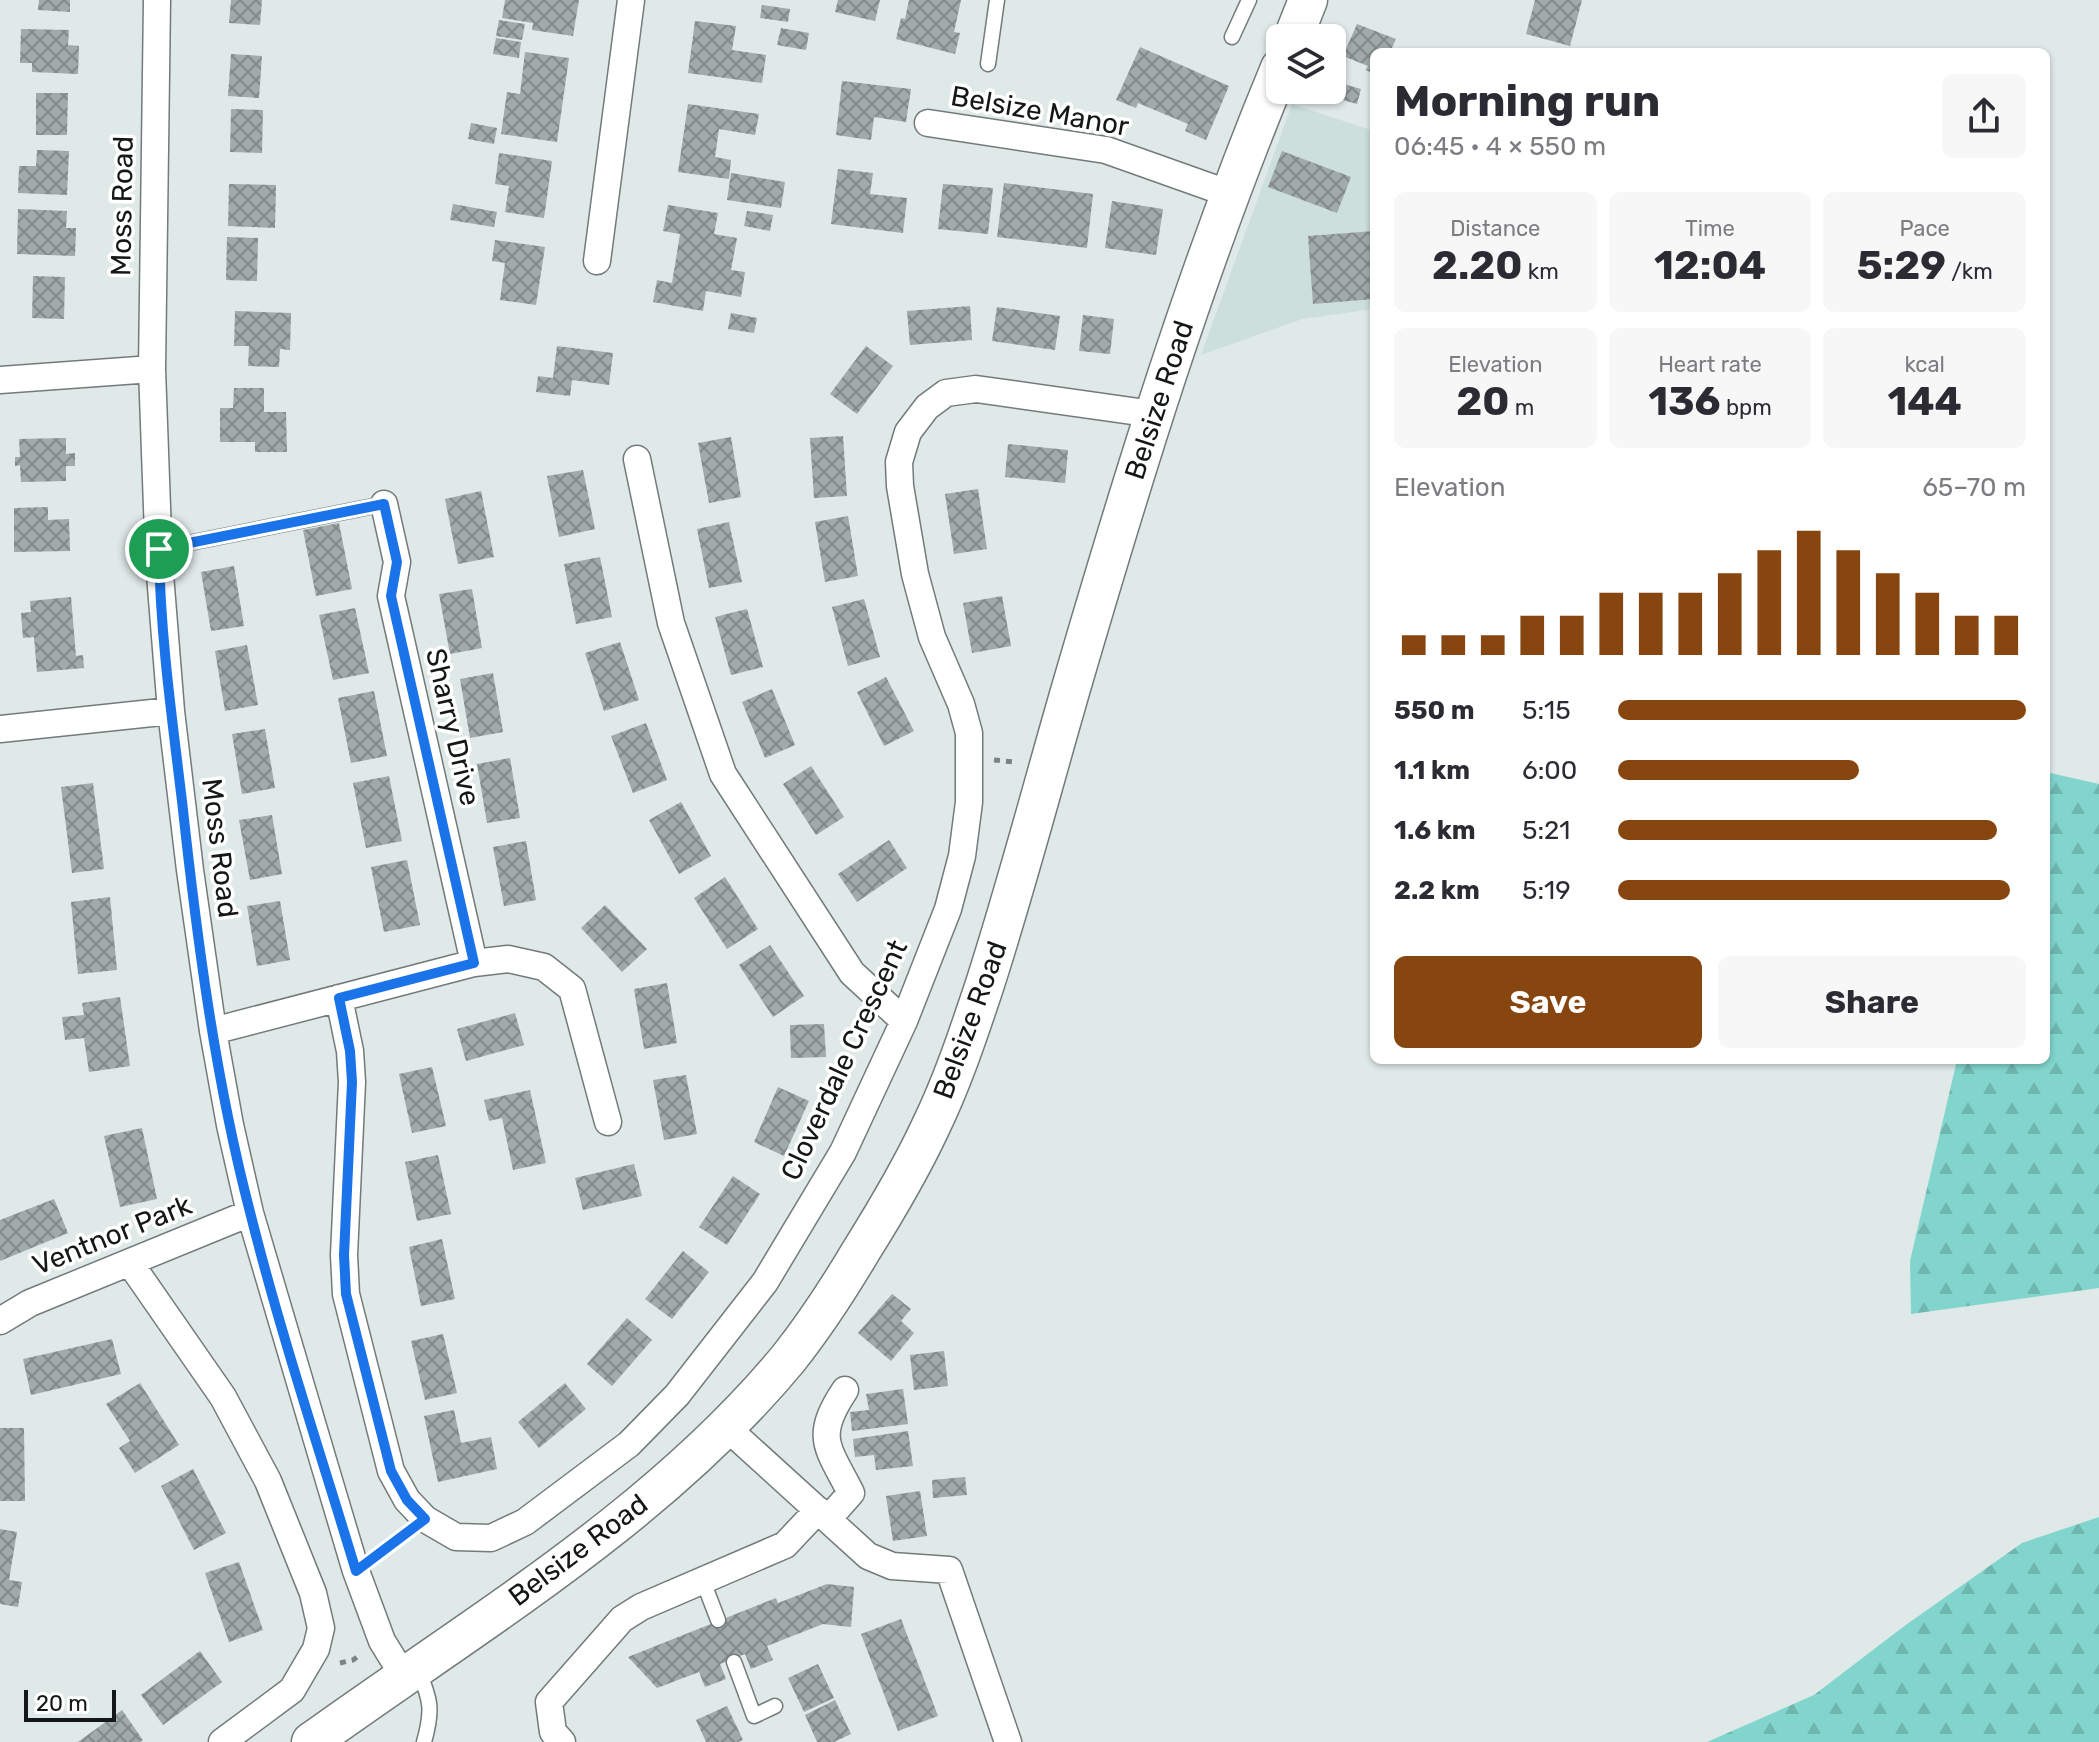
<!DOCTYPE html>
<meta charset="utf-8">
<style>
body{margin:0;font-family:Rubik,sans-serif;background:#f7f7f7;color:#2b2b33;height:100vh;display:flex;flex-direction:column;font-size:30px;white-space:nowrap}
*{box-sizing:border-box;margin:0}
p{font-size:26px;color:#7c7c81}
.icon{flex:none;width:44px;height:44px;fill:none;stroke:currentColor;stroke-width:2;stroke-linecap:round;stroke-linejoin:round}
.map{position:relative;flex:1;overflow:hidden}
.sheet{position:absolute;left:1370px;top:48px;width:680px;height:1016px;display:flex;flex-direction:column;background:#fff;border-radius:12px;box-shadow:0 2px 6px #0004}
.sheet>*{flex:none}
.buttons{position:absolute;left:1266px;top:24px;display:grid;gap:16px}
.buttons a{display:grid;place-items:center;width:80px;height:80px;border-radius:12px;background:#fff;box-shadow:0 2px 6px #0004;font-size:40px}
.scale{position:absolute;left:24px;bottom:20px;width:92px;box-sizing:border-box;padding-left:8px;border:4px solid #141717;border-top:0;font-size:22px;line-height:28px;white-space:nowrap;color:#141717;-webkit-text-stroke:6px #fff;paint-order:stroke}
.pin{position:absolute;display:grid;place-items:center;width:68px;height:68px;color:#fff;margin:-34px;border:4px solid #fff;border-radius:50%;box-shadow:0 2px 8px #0007}
.round{display:grid;place-items:center;flex:none;width:84px;height:84px;border-radius:12px;background:#f7f7f7}
.head{display:flex;align-items:center;justify-content:space-between;height:136px;padding:0 24px}
h1{font-size:44px;font-weight:700;line-height:60px}
.metrics{display:grid;grid-template-columns:repeat(3,1fr);gap:12px;height:136px;padding:8px 24px}
.metrics div{display:grid;align-content:center;border-radius:12px;background:#f7f7f7;text-align:center}
.metrics b{font-size:40px;font-weight:700}
.metrics small{font-size:22px;font-weight:400}
.metrics p{font-size:22px}
.chart{height:224px;padding:16px 24px}
.chart p{display:flex;justify-content:space-between}
.chart svg{width:100%;height:144px;margin-top:8px;stroke:#87460f;stroke-width:6}
.action{display:flex;gap:16px;margin-top:auto;padding:16px 24px}
.action a{flex:1;height:92px;border-radius:12px;background:#87460f;color:#fff;font-size:32px;font-weight:700;line-height:92px;text-align:center}
.action a+a{background:#f7f7f7;color:#2b2b33}
ul{padding:0 24px;list-style:none;font-size:26px}
li{display:grid;grid-template-columns:128px 96px 1fr;align-items:center;height:60px}
li i{height:20px;border-radius:10px;background:#87460f}
.map>svg:first-child{display:block}
.built{fill:#ccdfdd}
.forest{fill:url(#forest-firs)}
.building{fill:url(#building-cross-hatch)}
.lines{fill:none;stroke-linecap:round;stroke-linejoin:round}
.lane-casing{stroke:#727b7a;stroke-width:17}
.street-casing{stroke:#727b7a;stroke-width:29}
.secondary-casing{stroke:#727b7a;stroke-width:41}
.path{stroke:#7c8282;stroke-width:5;stroke-dasharray:6 6;stroke-linecap:butt}
.lane{stroke:#fff;stroke-width:14}
.street{stroke:#fff;stroke-width:26}
.secondary{stroke:#fff;stroke-width:38}
.route-casing{stroke:#fff;stroke-width:16}
.route{stroke:#1a73e8;stroke-width:10}
.labels{text-anchor:middle;dominant-baseline:central;stroke-width:7;stroke-linejoin:round;paint-order:stroke}
.street-label{font-size:28px;fill:#141717;stroke:#fff}
</style>
<div class="map">
<svg width="2099" height="1742" viewBox="0 0 2099 1742">
<defs>
<pattern id="forest-firs" width="22" height="20" patternUnits="userSpaceOnUse" patternTransform="scale(2)"><rect width="22" height="20" fill="#81d5cd"/><path d="M5 1l3.5 6h-7zM16 11l3.5 6h-7z" fill="#6fb6af"/></pattern>
<pattern id="building-cross-hatch" width="8" height="8" patternUnits="userSpaceOnUse" patternTransform="scale(2)"><rect width="8" height="8" fill="#a0aaa9"/><path d="M0 0l8 8M0 8l8-8" fill="none" stroke="#818989"/></pattern>
</defs>
<rect width="100%" height="100%" fill="#dfe9e8"/>
<!-- built -->
<path class="built" d="M 1292,104 L 1374,131 L 1374,309 L 1302,319 L 1201,355 Z"/>
<!-- forest -->
<path class="forest" d="M 2046,772 L 2099,784 L 2099,1288 L 1911,1314 L 1910,1261 L 1957,1060 L 2046,1060 Z
M 2099,1517 L 2099,1742 L 1707,1742 L 1814,1695 L 1903,1627 L 2022,1543 Z"/>
<!-- building -->
<path class="building" d="M 39,0 L 70,0 L 70,12 L 38,10 Z
M 231,0 L 262,0 L 260,25 L 229,23 Z
M 505,0 L 579,0 L 573,36 L 532,30 L 533,23 L 502,18 Z
M 838,0 L 880,0 L 875,21 L 835,12 Z
M 909,0 L 961,0 L 954,32 L 960,33 L 955,54 L 896,39 L 901,18 L 905,19 Z
M 1535,0 L 1582,0 L 1570,46 L 1526,34 Z
M 762,5 L 790,9 L 788,22 L 760,18 Z
M 499,20 L 525,24 L 522,40 L 496,36 Z
M 695,21 L 736,26 L 732,50 L 766,55 L 762,83 L 688,73 Z
M 1357,24 L 1396,39 L 1390,52 L 1374,52 L 1374,74 L 1366,70 L 1368,66 L 1343,56 Z
M 781,28 L 809,33 L 806,50 L 777,45 Z
M 21,29 L 69,30 L 68,45 L 79,46 L 78,74 L 32,72 L 32,63 L 20,63 Z
M 496,38 L 521,42 L 519,58 L 493,54 Z
M 1140,47 L 1229,86 L 1206,140 L 1185,131 L 1188,124 L 1138,103 L 1136,108 L 1116,100 Z
M 525,52 L 569,58 L 557,142 L 501,134 L 507,92 L 520,94 Z
M 231,54 L 262,56 L 259,98 L 228,96 Z
M 842,81 L 911,89 L 906,122 L 874,117 L 871,140 L 836,135 Z
M 1336,82 L 1361,89 L 1357,104 L 1332,97 Z
M 36,93 L 68,93 L 67,135 L 36,135 Z
M 688,104 L 759,114 L 755,135 L 719,129 L 715,157 L 731,160 L 729,179 L 678,172 Z
M 231,109 L 263,110 L 262,153 L 230,152 Z
M 471,123 L 497,128 L 494,144 L 468,139 Z
M 37,150 L 69,151 L 67,195 L 18,193 L 19,166 L 36,166 Z
M 1282,151 L 1351,177 L 1337,213 L 1268,187 Z
M 499,153 L 552,161 L 544,218 L 505,212 L 509,186 L 495,184 Z
M 838,169 L 873,173 L 870,194 L 907,198 L 903,233 L 831,224 Z
M 731,173 L 785,182 L 781,208 L 727,200 Z
M 1004,183 L 1093,194 L 1087,248 L 997,237 Z
M 229,184 L 276,185 L 275,228 L 228,226 Z
M 943,184 L 993,188 L 988,234 L 938,229 Z
M 1112,201 L 1163,209 L 1156,255 L 1105,248 Z
M 453,204 L 497,212 L 494,227 L 450,220 Z
M 668,205 L 718,213 L 714,234 L 737,238 L 731,270 L 745,272 L 741,297 L 706,291 L 703,311 L 653,302 L 657,280 L 672,283 L 680,234 L 663,231 Z
M 18,209 L 67,211 L 66,228 L 76,228 L 75,256 L 17,254 Z
M 747,211 L 773,215 L 770,231 L 744,226 Z
M 1374,231 L 1374,299 L 1313,304 L 1308,236 Z
M 227,237 L 258,238 L 257,281 L 226,280 Z
M 495,240 L 545,247 L 536,305 L 500,300 L 505,263 L 492,261 Z
M 33,276 L 65,277 L 64,319 L 32,318 Z
M 970,306 L 972,340 L 910,345 L 907,311 Z
M 997,307 L 1060,316 L 1055,350 L 992,341 Z
M 235,311 L 291,313 L 290,350 L 280,349 L 279,367 L 248,366 L 249,346 L 234,346 Z
M 731,313 L 757,318 L 754,333 L 728,329 Z
M 1083,315 L 1114,319 L 1110,354 L 1079,351 Z
M 557,346 L 613,353 L 609,385 L 572,380 L 570,396 L 536,392 L 538,376 L 553,378 Z
M 866,346 L 893,366 L 857,414 L 830,394 Z
M 234,388 L 264,388 L 264,412 L 286,412 L 287,452 L 255,452 L 255,442 L 220,442 L 220,408 L 233,408 Z
M 843,436 L 847,496 L 814,498 L 810,438 Z
M 731,437 L 741,497 L 709,503 L 698,443 Z
M 66,438 L 66,454 L 75,453 L 75,466 L 66,466 L 66,481 L 21,482 L 20,465 L 15,466 L 15,457 L 20,457 L 19,439 Z
M 1008,444 L 1068,450 L 1065,483 L 1005,477 Z
M 583,470 L 595,529 L 559,537 L 547,476 Z
M 978,489 L 987,549 L 954,554 L 945,494 Z
M 481,491 L 494,557 L 458,564 L 445,499 Z
M 48,507 L 48,520 L 69,519 L 70,551 L 14,552 L 14,508 Z
M 848,516 L 858,576 L 825,582 L 815,522 Z
M 729,522 L 742,582 L 709,588 L 697,529 Z
M 339,523 L 352,589 L 316,596 L 303,530 Z
M 600,557 L 612,617 L 576,624 L 564,564 Z
M 234,566 L 244,626 L 211,631 L 201,572 Z
M 472,589 L 482,648 L 450,654 L 439,594 Z
M 1002,596 L 1011,646 L 972,653 L 963,603 Z
M 71,597 L 76,656 L 83,655 L 84,668 L 37,672 L 34,637 L 23,638 L 21,613 L 31,612 L 30,601 Z
M 864,599 L 880,657 L 848,666 L 832,607 Z
M 355,608 L 369,673 L 333,680 L 319,615 Z
M 747,609 L 763,667 L 731,675 L 715,617 Z
M 620,642 L 639,700 L 604,711 L 585,653 Z
M 247,645 L 258,705 L 225,711 L 215,651 Z
M 493,673 L 503,732 L 470,738 L 460,679 Z
M 886,677 L 914,731 L 884,746 L 857,692 Z
M 772,689 L 795,745 L 765,758 L 742,702 Z
M 374,691 L 387,756 L 351,763 L 338,698 Z
M 646,723 L 667,780 L 633,793 L 611,736 Z
M 265,729 L 275,788 L 242,794 L 232,734 Z
M 510,758 L 520,818 L 487,823 L 477,764 Z
M 811,766 L 844,817 L 816,835 L 783,784 Z
M 389,776 L 402,841 L 366,848 L 353,783 Z
M 93,783 L 104,869 L 72,873 L 61,787 Z
M 681,802 L 711,856 L 679,874 L 649,820 Z
M 272,815 L 282,874 L 250,880 L 239,820 Z
M 889,840 L 907,868 L 857,902 L 838,874 Z
M 526,841 L 536,900 L 504,906 L 493,847 Z
M 407,860 L 420,925 L 384,932 L 371,867 Z
M 725,877 L 758,929 L 727,949 L 694,898 Z
M 110,897 L 117,970 L 78,974 L 71,902 Z
M 280,901 L 290,960 L 257,966 L 247,906 Z
M 605,905 L 647,949 L 622,972 L 581,928 Z
M 770,945 L 804,996 L 773,1017 L 739,965 Z
M 667,983 L 677,1043 L 644,1049 L 634,989 Z
M 120,997 L 130,1066 L 89,1072 L 84,1038 L 65,1040 L 62,1017 L 84,1015 L 82,1003 Z
M 515,1013 L 524,1045 L 466,1061 L 457,1029 Z
M 824,1024 L 826,1057 L 791,1058 L 790,1025 Z
M 432,1067 L 446,1126 L 412,1133 L 399,1074 Z
M 686,1075 L 697,1134 L 664,1140 L 653,1080 Z
M 778,1087 L 809,1101 L 784,1156 L 754,1142 Z
M 530,1090 L 546,1163 L 513,1170 L 502,1118 L 489,1121 L 484,1100 Z
M 142,1128 L 157,1199 L 120,1207 L 104,1136 Z
M 438,1155 L 451,1214 L 417,1221 L 405,1162 Z
M 634,1164 L 642,1196 L 583,1210 L 575,1178 Z
M 733,1176 L 760,1194 L 727,1245 L 699,1227 Z
M 54,1199 L 68,1233 L 0,1261 L 0,1220 Z
M 442,1239 L 455,1299 L 421,1306 L 409,1247 Z
M 683,1251 L 709,1272 L 672,1319 L 645,1299 Z
M 892,1294 L 911,1309 L 901,1321 L 914,1333 L 891,1361 L 858,1333 Z
M 627,1318 L 652,1340 L 612,1386 L 587,1364 Z
M 443,1334 L 457,1393 L 425,1400 L 411,1341 Z
M 112,1339 L 121,1374 L 31,1395 L 23,1359 Z
M 944,1351 L 948,1386 L 914,1390 L 910,1355 Z
M 140,1383 L 179,1445 L 135,1473 L 119,1448 L 130,1441 L 106,1404 Z
M 565,1383 L 586,1409 L 539,1448 L 518,1422 Z
M 903,1389 L 908,1424 L 852,1431 L 850,1412 L 869,1410 L 866,1394 Z
M 454,1410 L 461,1443 L 491,1437 L 497,1469 L 438,1482 L 424,1416 Z
M 0,1428 L 24,1428 L 25,1501 L 0,1501 Z
M 908,1431 L 913,1466 L 876,1470 L 874,1455 L 855,1457 L 853,1439 Z
M 193,1469 L 226,1533 L 194,1550 L 161,1486 Z
M 965,1477 L 967,1495 L 933,1498 L 932,1480 Z
M 920,1491 L 927,1536 L 893,1541 L 886,1496 Z
M 0,1529 L 17,1532 L 9,1580 L 22,1582 L 18,1607 L 0,1604 Z
M 239,1562 L 263,1630 L 229,1642 L 205,1573 Z
M 827,1584 L 854,1587 L 851,1627 L 823,1624 L 767,1646 L 773,1660 L 751,1669 L 745,1654 L 720,1664 L 726,1679 L 705,1687 L 699,1672 L 657,1688 L 628,1657 L 776,1598 L 778,1603 Z
M 901,1619 L 938,1716 L 898,1731 L 861,1634 Z
M 200,1651 L 222,1682 L 163,1725 L 141,1695 Z
M 818,1664 L 834,1698 L 804,1712 L 788,1678 Z
M 835,1700 L 851,1734 L 834,1742 L 817,1742 L 805,1715 Z
M 727,1706 L 743,1740 L 738,1742 L 706,1742 L 696,1720 Z
M 122,1710 L 143,1740 L 140,1742 L 78,1742 Z"/>
<g class="lines">
<defs>
<path id="lane" d="M 1232,37 L 1249,0
M 988,64 L 997,0
M 159,549 L 384,504
M 703,1581 L 718,1620
M 734,1662 L 754,1716 L 775,1706
M 418,1670 C 431,1700 433,1710 424,1742"/>
<path id="street" d="M 157,0 L 152,369 L 159,562 L 171,711 L 190,870 L 213,1031 L 230,1125 L 250,1213 L 325,1467 L 356,1571 L 382,1641 L 403,1675
M 928,123 L 1106,150 L 1230,194
M 597,261 L 631,0
M 0,380 L 152,369
M 637,459 L 671,623 L 723,774 L 852,973 L 904,1021
M 384,504 L 397,562 L 391,596 L 474,963
M 0,729 L 171,711
M 339,998 L 350,1051 L 352,1082 L 344,1255 L 346,1294 L 391,1471 L 407,1500 L 425,1519 L 456,1537 L 491,1538 L 525,1522 L 629,1444 L 677,1395 L 765,1282 L 843,1152 L 904,1021 L 948,909 L 962,856 L 969,802 L 969,733 L 961,704 L 932,637 L 915,574 L 900,486 L 899,462 L 908,432 L 927,407 L 946,393 L 976,389 L 1153,414
M 213,1031 L 474,963 L 508,959 L 544,967 L 572,989 L 608,1122
M 130,1263 L 223,1397 L 268,1481 L 313,1593 L 321,1628 L 316,1649 L 292,1690 L 222,1742
M 0,1321 L 30,1303 L 250,1213
M 726,1427 L 868,1556 L 892,1566 L 949,1570 L 1008,1742
M 828,1519 L 851,1493 C 828,1447 813,1438 845,1390
M 562,1742 L 553,1732 L 549,1702 L 622,1619 L 641,1607 L 785,1545 L 818,1510"/>
<path id="secondary" d="M 1293,38 L 1308,0
M 311,1742 C 476,1623 656,1518 788,1359 C 815,1325 839,1288 861,1251 C 886,1211 910,1171 930,1128 C 952,1083 968,1035 984,987 C 1016,888 1042,788 1071,688 C 1132,479 1196,270 1280,68"/>
</defs>
<!-- lane casing -->
<use href="#lane" class="lane-casing"/>
<!-- street casing -->
<use href="#street" class="street-casing"/>
<!-- secondary casing -->
<use href="#secondary" class="secondary-casing"/>
<!-- path -->
<path class="path" d="M 994,760 L 1015,762
M 378,1554 L 405,1534
M 340,1663 L 353,1660 L 360,1655"/>
<!-- lane -->
<use href="#lane" class="lane"/>
<!-- street -->
<use href="#street" class="street"/>
<!-- secondary -->
<use href="#secondary" class="secondary"/>
</g>
<g class="lines">
<defs>
<path id="route" d="M 384,504 L 397,562 L 391,596 L 474,963 L 339,998 L 350,1051 L 352,1082 L 344,1255 L 346,1294 L 391,1471 L 407,1500 L 425,1519 L 356,1571 C 320,1452 280,1332 250,1212 C 215,1078 197,939 182,801 C 172,718 160,633 159,549 Z"/>
</defs>
<!-- route casing -->
<use href="#route" class="route-casing"/>
<!-- route -->
<use href="#route" class="route"/>
</g>
<g class="labels">
<!-- street labels -->
<g class="street-label">
<text transform="translate(1040 111) rotate(10)">Belsize Manor</text>
<text transform="translate(122 206) rotate(-89)">Moss Road</text>
<text transform="translate(1159 400) rotate(-72)">Belsize Road</text>
<text transform="translate(453 727) rotate(77)">Sharry Drive</text>
<text transform="translate(220 848) rotate(83)">Moss Road</text>
<text transform="translate(970 1020) rotate(-70)">Belsize Road</text>
<text transform="translate(844 1060) rotate(-65)">Cloverdale Crescent</text>
<text transform="translate(112 1235) rotate(-22)">Ventnor Park</text>
<text transform="translate(578 1550) rotate(-37)">Belsize Road</text>
</g>
</g>
</svg>
<div class="buttons">
<a><svg class="icon" aria-label="layers" viewBox="0 0 24 24"><path d="M12 4l9 5-9 5-9-5zM3 14l9 5 9-5"/></svg></a>
</div>
<div class="scale">20 m</div>
<div class="pin" style="left:159px;top:549px;background:#1e9e55"><svg class="icon" aria-label="arrive" viewBox="0 0 24 24"><path d="M6 21V4h12l-3 4 3 4H6"/></svg></div>
<section class="sheet">
<div class="head"><div><h1>Morning run</h1><p>06:45 · 4 × 550 m</p></div><a class="round"><svg class="icon" aria-label="share" viewBox="0 0 24 24"><path d="M12 15V3M7 8l5-5 5 5M5 13v7h14v-7"/></svg></a></div>
<div class="metrics">
<div><p>Distance</p><b>2.20<small> km</small></b></div>
<div><p>Time</p><b>12:04</b></div>
<div><p>Pace</p><b>5:29<small> /km</small></b></div>
</div>
<div class="metrics">
<div><p>Elevation</p><b>20<small> m</small></b></div>
<div><p>Heart rate</p><b>136<small> bpm</small></b></div>
<div><p>kcal</p><b>144</b></div>
</div>
<div class="chart"><p><span>Elevation</span>65–70 m</p>
<svg viewBox="0 0 160 44" preserveAspectRatio="none"><path d="M5 44V38M15 44V38M25 44V38M35 44V32M45 44V32M55 44V25M65 44V25M75 44V25M85 44V19M95 44V12M105 44V6M115 44V12M125 44V19M135 44V25M145 44V32M155 44V32"/></svg>
</div>
<ul>
<li><b>550 m</b>5:15<i style="width:100%"></i></li>
<li><b>1.1 km</b>6:00<i style="width:59%"></i></li>
<li><b>1.6 km</b>5:21<i style="width:93%"></i></li>
<li><b>2.2 km</b>5:19<i style="width:96%"></i></li>
</ul>
<div class="action"><a>Save</a><a>Share</a></div>
</section>
</div>
